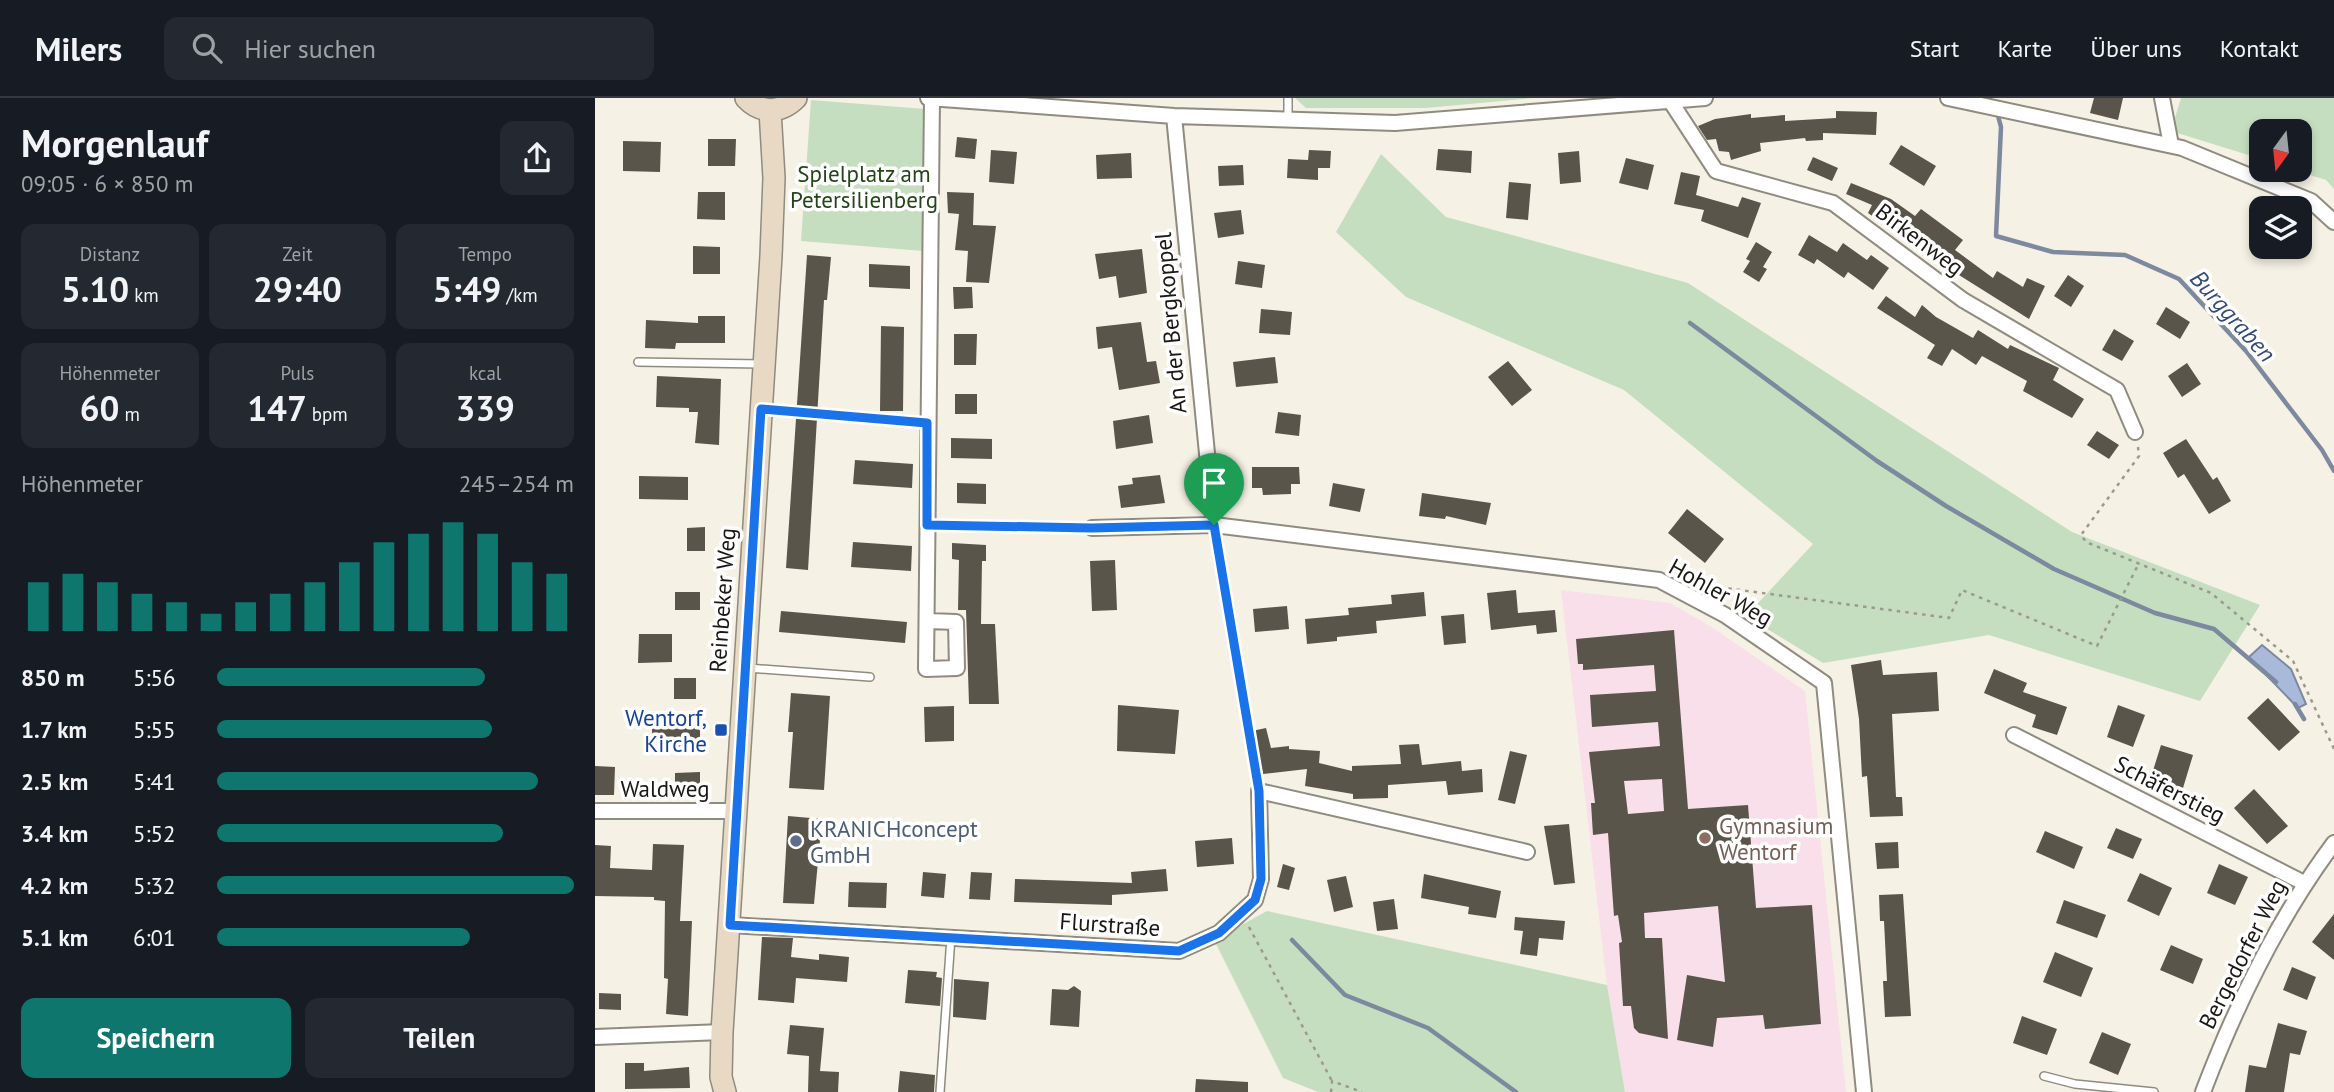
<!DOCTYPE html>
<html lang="de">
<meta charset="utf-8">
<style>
body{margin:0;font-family:"PT Sans",sans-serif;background:#242831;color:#f1f3f6;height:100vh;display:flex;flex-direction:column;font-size:26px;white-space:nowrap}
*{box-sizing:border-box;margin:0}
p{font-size:23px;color:#9ea1a6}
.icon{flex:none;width:38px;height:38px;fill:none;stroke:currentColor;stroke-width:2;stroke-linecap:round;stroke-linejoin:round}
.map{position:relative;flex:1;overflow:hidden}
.drawer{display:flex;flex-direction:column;background:#171b24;width:595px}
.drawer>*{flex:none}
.needle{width:46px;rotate:195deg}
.fabs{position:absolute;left:1654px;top:21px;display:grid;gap:14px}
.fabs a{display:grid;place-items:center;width:63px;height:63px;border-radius:14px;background:#171b24;box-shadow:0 4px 10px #0003;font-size:35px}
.pin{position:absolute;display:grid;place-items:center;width:60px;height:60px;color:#fff;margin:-72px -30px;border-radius:50% 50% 50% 0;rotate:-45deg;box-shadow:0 0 7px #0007}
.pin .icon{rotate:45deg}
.round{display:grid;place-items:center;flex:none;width:74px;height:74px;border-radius:14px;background:#242831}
.head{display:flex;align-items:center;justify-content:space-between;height:119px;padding:0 21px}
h1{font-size:38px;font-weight:800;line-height:52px}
.metrics{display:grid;grid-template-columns:repeat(3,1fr);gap:10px;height:119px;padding:7px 21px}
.metrics div{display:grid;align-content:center;border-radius:14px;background:#242831;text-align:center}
.metrics b{font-size:35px;font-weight:800}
.metrics small{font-size:19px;font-weight:400}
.metrics p{font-size:19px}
.chart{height:196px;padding:14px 21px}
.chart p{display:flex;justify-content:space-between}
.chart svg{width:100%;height:126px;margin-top:7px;stroke:#0f766e;stroke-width:6}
.button{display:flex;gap:14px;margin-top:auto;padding:14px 21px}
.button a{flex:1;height:80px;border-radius:14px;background:#0f766e;color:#fff;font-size:28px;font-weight:800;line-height:80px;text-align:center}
.button a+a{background:#242831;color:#f1f3f6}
ul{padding:0 21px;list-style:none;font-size:23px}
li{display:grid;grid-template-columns:112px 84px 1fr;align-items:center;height:52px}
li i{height:18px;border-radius:9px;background:#0f766e}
header{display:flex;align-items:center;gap:42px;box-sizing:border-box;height:98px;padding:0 35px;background:#171b24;border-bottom:2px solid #363941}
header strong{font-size:33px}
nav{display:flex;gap:38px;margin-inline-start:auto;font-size:24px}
.search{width:490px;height:63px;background:#242831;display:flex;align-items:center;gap:18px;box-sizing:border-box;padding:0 24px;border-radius:14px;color:#9ea1a6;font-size:26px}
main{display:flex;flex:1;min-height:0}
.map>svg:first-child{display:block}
.education{fill:#f8dfe9}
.green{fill:#c6dec0}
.water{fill:#a8b9d9;stroke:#7d899e;stroke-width:2}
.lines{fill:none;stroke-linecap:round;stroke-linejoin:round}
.stream{stroke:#7d899e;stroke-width:4.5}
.building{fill:#59554a;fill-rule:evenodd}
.service-casing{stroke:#8f8b7f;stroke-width:10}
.minor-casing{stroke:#8f8b7f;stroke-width:18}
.secondary-casing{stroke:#8f8b7f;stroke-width:24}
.path{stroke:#9c998f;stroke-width:2.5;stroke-dasharray:3.5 5;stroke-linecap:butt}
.service{stroke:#fff;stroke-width:7}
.minor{stroke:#fff;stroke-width:14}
.secondary{stroke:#e8d9c5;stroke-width:21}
.route-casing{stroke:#fff;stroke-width:14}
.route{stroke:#1a73e8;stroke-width:9}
.transit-dot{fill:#1a4fb4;stroke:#fff;stroke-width:2.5}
.education-dot{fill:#8d6e63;stroke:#fff;stroke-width:2.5}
.service-dot{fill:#5c6f8a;stroke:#fff;stroke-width:2.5}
.labels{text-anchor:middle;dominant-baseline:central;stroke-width:7;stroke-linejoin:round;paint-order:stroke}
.park-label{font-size:23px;fill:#244419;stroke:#fff}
.street-label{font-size:23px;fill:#1a1813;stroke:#fff}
.transit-label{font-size:23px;fill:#164399;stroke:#fff;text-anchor:end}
.education-label{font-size:23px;fill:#785e54;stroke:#fff;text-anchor:start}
.service-label{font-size:23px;fill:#4e5e75;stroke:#fff;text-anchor:start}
.water-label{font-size:24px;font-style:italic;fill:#344b77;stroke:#fff}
</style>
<header>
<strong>Milers</strong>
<div class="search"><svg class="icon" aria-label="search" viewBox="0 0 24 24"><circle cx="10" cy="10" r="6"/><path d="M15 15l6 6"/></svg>Hier suchen</div>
<nav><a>Start</a><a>Karte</a><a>Über uns</a><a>Kontakt</a></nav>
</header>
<main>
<section class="drawer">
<div class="head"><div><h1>Morgenlauf</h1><p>09:05 · 6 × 850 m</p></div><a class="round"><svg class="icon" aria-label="share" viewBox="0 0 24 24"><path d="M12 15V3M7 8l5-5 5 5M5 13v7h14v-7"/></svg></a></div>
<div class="metrics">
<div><p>Distanz</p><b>5.10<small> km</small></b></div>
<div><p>Zeit</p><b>29:40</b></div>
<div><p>Tempo</p><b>5:49<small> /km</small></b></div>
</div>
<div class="metrics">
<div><p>Höhenmeter</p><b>60<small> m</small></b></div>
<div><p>Puls</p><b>147<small> bpm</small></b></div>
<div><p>kcal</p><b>339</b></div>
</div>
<div class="chart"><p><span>Höhenmeter</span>245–254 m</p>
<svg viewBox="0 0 160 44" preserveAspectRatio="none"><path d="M5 44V27M15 44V24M25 44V27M35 44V31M45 44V34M55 44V38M65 44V34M75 44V31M85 44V27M95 44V20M105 44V13M115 44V10M125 44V6M135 44V10M145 44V20M155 44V24"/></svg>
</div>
<ul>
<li><b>850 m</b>5:56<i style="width:75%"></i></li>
<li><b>1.7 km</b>5:55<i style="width:77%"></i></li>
<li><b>2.5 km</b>5:41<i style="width:90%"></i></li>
<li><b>3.4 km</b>5:52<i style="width:80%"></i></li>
<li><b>4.2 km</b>5:32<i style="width:100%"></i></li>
<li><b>5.1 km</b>6:01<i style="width:71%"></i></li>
</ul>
<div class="button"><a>Speichern</a><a>Teilen</a></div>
</section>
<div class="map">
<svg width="1739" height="994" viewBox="0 0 1739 994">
<rect width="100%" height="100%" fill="#f5f1e4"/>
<!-- education -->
<path class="education" d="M 966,492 L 1075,505 L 1118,530 L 1210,593 L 1251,994 L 1030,994 L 1012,887 Z"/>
<!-- green -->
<path class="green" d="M 700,0 L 938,0 L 831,10 L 711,10 Z
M 1586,0 L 1739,0 L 1739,91 L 1731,82 L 1699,72 L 1704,72 L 1704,33 L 1666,33 L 1666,61 L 1576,33 Z
M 216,2 L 330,11 L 328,153 L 206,143 Z
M 786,56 L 851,119 L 1093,185 L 1477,434 L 1665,507 L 1605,603 L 1394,537 L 1228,565 L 1151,518 L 1218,446 L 1029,292 L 811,199 L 741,134 Z
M 672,813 L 1012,887 L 1030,994 L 723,994 L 688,980 L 619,842 Z"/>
<!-- water -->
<path class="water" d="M 1667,547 L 1696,571 L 1711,606 L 1703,610 L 1654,559 Z"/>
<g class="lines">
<!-- stream -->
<path class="stream" d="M 1402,14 L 1406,29 L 1401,138 L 1458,154 L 1530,157 L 1584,181 L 1651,253 L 1727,352 L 1739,373
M 1095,225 L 1282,363 L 1351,408 L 1459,471 L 1560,515 L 1619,531 L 1681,584
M 1700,606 L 1709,621
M 697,842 L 750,897 L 833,930 L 921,994"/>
</g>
<!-- building -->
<path class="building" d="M 1499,0 L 1528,0 L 1523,22 L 1495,15 Z
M 1241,13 L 1282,14 L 1281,37 L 1228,35 L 1228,42 L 1211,43 L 1210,40 L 1165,45 L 1166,53 L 1136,62 L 1134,54 L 1124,53 L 1121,41 L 1112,42 L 1103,28 L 1120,21 L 1156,16 L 1156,20 L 1190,17 L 1190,23 L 1241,20 Z
M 362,39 L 382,41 L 380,61 L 360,59 Z
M 113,41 L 141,41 L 140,68 L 113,68 Z
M 28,43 L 66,44 L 65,74 L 28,73 Z
M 1306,47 L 1341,68 L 1329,88 L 1294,66 Z
M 843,51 L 877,53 L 876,75 L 841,72 Z
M 396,52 L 422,54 L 419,86 L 394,84 Z
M 714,52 L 736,53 L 735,70 L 723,70 L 723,82 L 692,80 L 693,61 L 713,62 Z
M 984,53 L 986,84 L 965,86 L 963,55 Z
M 536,55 L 537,80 L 502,81 L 501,57 Z
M 1218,59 L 1243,70 L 1237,83 L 1212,72 Z
M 1031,60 L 1059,67 L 1053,92 L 1024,85 Z
M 648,67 L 649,87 L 624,88 L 623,68 Z
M 1086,74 L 1105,78 L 1101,97 L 1143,109 L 1147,99 L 1166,105 L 1153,140 L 1106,123 L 1109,112 L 1079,106 Z
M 914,84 L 936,86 L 933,122 L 911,120 Z
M 1256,85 L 1296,101 L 1320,118 L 1326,111 L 1368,142 L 1360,152 L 1398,180 L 1402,173 L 1428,189 L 1432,180 L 1450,188 L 1434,221 L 1348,167 L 1304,128 L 1300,134 L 1273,115 L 1277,107 L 1251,96 Z
M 103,94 L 130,94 L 130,122 L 102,121 Z
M 352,94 L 379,95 L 378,127 L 401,128 L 394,185 L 371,184 L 373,153 L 360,152 L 364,116 L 353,115 Z
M 646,112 L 649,136 L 623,140 L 619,115 Z
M 1214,137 L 1242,154 L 1248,145 L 1272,162 L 1276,157 L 1294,170 L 1278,192 L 1253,174 L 1249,180 L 1222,161 L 1219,166 L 1203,157 Z
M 1161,144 L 1177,154 L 1168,169 L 1172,171 L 1164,184 L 1148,174 L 1155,163 L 1151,161 Z
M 98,148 L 125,149 L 125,176 L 98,176 Z
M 547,151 L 552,195 L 524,200 L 521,178 L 504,181 L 500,156 Z
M 212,157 L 236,159 L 232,202 L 229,202 L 213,472 L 191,470 Z
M 643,163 L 670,167 L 667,190 L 640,186 Z
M 274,166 L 315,168 L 315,191 L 274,189 Z
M 1473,177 L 1489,188 L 1476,209 L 1459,198 Z
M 358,189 L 377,189 L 378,210 L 359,211 Z
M 1291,198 L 1320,219 L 1327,207 L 1341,219 L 1378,240 L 1383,232 L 1413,251 L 1415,247 L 1464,270 L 1458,282 L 1489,301 L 1477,320 L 1428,293 L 1432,283 L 1387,258 L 1381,267 L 1357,251 L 1347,268 L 1332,260 L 1340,247 L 1282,210 Z
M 1571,209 L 1595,224 L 1585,241 L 1561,226 Z
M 666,211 L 697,214 L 695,237 L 664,235 Z
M 103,218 L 130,218 L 130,245 L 81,245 L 80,251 L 50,250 L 51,222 L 103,225 Z
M 546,224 L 552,264 L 561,263 L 565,285 L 524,292 L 517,249 L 503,251 L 501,229 Z
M 286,228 L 309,229 L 308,313 L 285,313 Z
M 1519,231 L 1539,243 L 1527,263 L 1507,252 Z
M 359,236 L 382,236 L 381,267 L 359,267 Z
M 680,259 L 683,285 L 641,289 L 638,264 Z
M 913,263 L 937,292 L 917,308 L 893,279 Z
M 1592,265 L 1606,286 L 1587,299 L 1573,278 Z
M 62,278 L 126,281 L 124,347 L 100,345 L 103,314 L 94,314 L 94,310 L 61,309 Z
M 360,296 L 382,296 L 382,316 L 360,316 Z
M 683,314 L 706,317 L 704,338 L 680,335 Z
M 554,317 L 558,345 L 521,351 L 518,323 Z
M 1502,333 L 1524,347 L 1514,361 L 1492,347 Z
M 356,340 L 397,341 L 397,361 L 356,360 Z
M 1591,341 L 1618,382 L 1622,379 L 1636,403 L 1614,416 L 1589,376 L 1583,380 L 1568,355 Z
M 260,362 L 318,366 L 317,390 L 258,386 Z
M 657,369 L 704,369 L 705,386 L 696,386 L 696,396 L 668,397 L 667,390 L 657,390 Z
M 565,377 L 570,405 L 526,410 L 523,388 L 538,386 L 537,380 Z
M 44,378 L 93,379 L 93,402 L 44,401 Z
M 362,385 L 391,386 L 391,406 L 362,405 Z
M 738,385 L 770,391 L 765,414 L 734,408 Z
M 827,395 L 896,405 L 891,427 L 851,418 L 850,421 L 824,418 Z
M 1092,411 L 1129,441 L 1110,465 L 1073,435 Z
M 110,429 L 110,453 L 92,453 L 92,430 Z
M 258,444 L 317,448 L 316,473 L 256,469 Z
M 357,445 L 391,447 L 391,463 L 387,463 L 386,526 L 400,526 L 404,606 L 374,606 L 371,512 L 363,512 L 364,462 L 357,461 Z
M 520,462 L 522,512 L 497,513 L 495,463 Z
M 921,492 L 923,515 L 960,512 L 962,534 L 942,536 L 941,527 L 896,532 L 892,495 Z
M 80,494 L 105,494 L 105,512 L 80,512 Z
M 829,494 L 831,518 L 781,523 L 782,535 L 742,539 L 742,543 L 712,546 L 710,521 L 754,517 L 753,510 L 797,506 L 796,497 Z
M 692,508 L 694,531 L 660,534 L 658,511 Z
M 186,513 L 312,524 L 310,545 L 184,534 Z
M 869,516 L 871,545 L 849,547 L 846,518 Z
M 1079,532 L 1093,711 L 1153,707 L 1161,810 L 1217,807 L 1226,926 L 1170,931 L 1168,917 L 1122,920 L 1118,949 L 1082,942 L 1092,877 L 1130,884 L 1123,808 L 1049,815 L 1050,840 L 1067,840 L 1073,941 L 1044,935 L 1039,930 L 1036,908 L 1028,908 L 1024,845 L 1027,844 L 1023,817 L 1019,818 L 1013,735 L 998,737 L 996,705 L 1000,705 L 994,654 L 1065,648 L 1063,624 L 997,629 L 995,597 L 1061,593 L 1059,567 L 988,572 L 988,566 L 983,566 L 981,541 ZM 1067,681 L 1069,713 L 1033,716 L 1029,683 Z
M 44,536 L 77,536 L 77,564 L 43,565 Z
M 1286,562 L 1288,577 L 1342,574 L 1344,613 L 1297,616 L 1301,699 L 1307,699 L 1308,718 L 1275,719 L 1272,678 L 1267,679 L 1264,621 L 1256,567 Z
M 1399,571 L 1432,585 L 1428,594 L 1472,609 L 1462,637 L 1437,629 L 1441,617 L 1389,595 Z
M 79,580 L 101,580 L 101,601 L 79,601 Z
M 196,595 L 235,598 L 229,692 L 194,690 L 198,634 L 193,634 Z
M 1673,600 L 1705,634 L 1684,653 L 1652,620 Z
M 523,607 L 584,612 L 580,656 L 522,653 Z
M 1523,607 L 1550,617 L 1538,649 L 1512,639 Z
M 359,608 L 359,643 L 330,644 L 329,609 Z
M 57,626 L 105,627 L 105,649 L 68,649 L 68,644 L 57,644 Z
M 671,630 L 676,650 L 694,648 L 694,651 L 725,653 L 724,665 L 757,673 L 757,668 L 806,666 L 804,647 L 824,646 L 827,667 L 866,663 L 867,673 L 887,671 L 888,694 L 853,697 L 851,683 L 793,687 L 793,700 L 758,701 L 758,696 L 710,688 L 712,671 L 668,676 L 657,633 Z
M 1566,647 L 1598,657 L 1588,690 L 1556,679 Z
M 915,653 L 932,657 L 920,706 L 903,702 Z
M 0,668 L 20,669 L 19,697 L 0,697 Z
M 105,674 L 105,694 L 80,694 L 80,675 Z
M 1659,691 L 1693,728 L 1672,746 L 1639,710 Z
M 193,718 L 227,721 L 219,806 L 188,805 Z
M 974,726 L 980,785 L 959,787 L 949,728 Z
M 1521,730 L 1547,741 L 1538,761 L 1512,750 Z
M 1450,733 L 1488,749 L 1479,771 L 1441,754 Z
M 637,740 L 639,766 L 602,769 L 600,743 Z
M 1303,744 L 1304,770 L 1282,771 L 1280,745 Z
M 58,746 L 89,747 L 85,823 L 97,823 L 93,918 L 71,916 L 73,881 L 69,880 L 70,803 L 59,802 L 59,799 L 0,798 L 0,747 L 16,748 L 15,770 L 57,772 Z
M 688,766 L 700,770 L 694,792 L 682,789 Z
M 1624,766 L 1653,779 L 1640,807 L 1612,795 Z
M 571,771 L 573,793 L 517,797 L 517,807 L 419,804 L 420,781 L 537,785 L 536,774 Z
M 328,774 L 351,776 L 349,800 L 326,798 Z
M 376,774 L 397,775 L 395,802 L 374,801 Z
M 1545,775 L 1577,790 L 1564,818 L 1532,803 Z
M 829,776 L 906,793 L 901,820 L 873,816 L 874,809 L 826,800 Z
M 751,778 L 758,809 L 739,814 L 732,782 Z
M 254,784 L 292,785 L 291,810 L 253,809 Z
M 1308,796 L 1316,918 L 1290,919 L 1288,883 L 1292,883 L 1289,823 L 1285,823 L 1284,797 Z
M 799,801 L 803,831 L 782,833 L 778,804 Z
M 1469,802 L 1511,817 L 1502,840 L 1461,825 Z
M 1739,816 L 1739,862 L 1717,844 Z
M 920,819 L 970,823 L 968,842 L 944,840 L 942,858 L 925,856 L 928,833 L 919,832 Z
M 167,839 L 198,840 L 196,859 L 224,862 L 224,856 L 254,859 L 252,884 L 201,880 L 199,905 L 163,902 Z
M 1576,847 L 1608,861 L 1598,886 L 1565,872 Z
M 1460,854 L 1498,870 L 1486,899 L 1448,884 Z
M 1697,869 L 1721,879 L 1712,902 L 1688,892 Z
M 313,872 L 342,874 L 341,879 L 347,880 L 345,908 L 310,905 Z
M 359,881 L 394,884 L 391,922 L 358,919 Z
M 479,888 L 486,893 L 484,929 L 455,927 L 457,891 L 473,892 Z
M 4,895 L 26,896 L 26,912 L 4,911 Z
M 1427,918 L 1462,931 L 1452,957 L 1418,945 Z
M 1683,925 L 1712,933 L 1705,957 L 1695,955 L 1689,994 L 1650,994 L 1654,967 L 1671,970 Z
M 195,927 L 229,930 L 225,973 L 244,974 L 243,994 L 213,994 L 214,958 L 192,956 Z
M 1507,934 L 1536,946 L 1523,977 L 1494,965 Z
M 30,965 L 49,965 L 49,973 L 94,969 L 95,990 L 30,991 Z
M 305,973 L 340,977 L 339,994 L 303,994 Z
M 601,981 L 653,984 L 653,994 L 600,994 Z"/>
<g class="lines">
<defs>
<path id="service" d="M 693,0 L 693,22
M 43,264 L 166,266
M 153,570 L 275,579
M 1449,978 L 1480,986 L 1559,994
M 345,994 L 356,839"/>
<path id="minor" d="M 333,0 L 579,18 L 800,25 L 1110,0
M 1353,0 L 1587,50 L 1716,103 L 1739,124
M 1567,0 L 1576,47
M 1076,4 L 1121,73 L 1238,105 L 1368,202 L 1522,292 L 1540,334
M 579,18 L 619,427
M 497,430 L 619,427 L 1064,482 L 1130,517 L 1229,585 L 1269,994
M 333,523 L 361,524 L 362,570 L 331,571 L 337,0
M 1419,637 L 1709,785
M 0,713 L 140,713
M 135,827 L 584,853 L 624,835 L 660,802 L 666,781 L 664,693 L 932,754
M 0,939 L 127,934
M 1608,994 C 1641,907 1683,820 1739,745"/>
<path id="secondary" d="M 151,0 C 166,16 186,15 201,0
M 130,994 L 126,979 L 127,934 L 176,158 L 179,80 L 175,12"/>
</defs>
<!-- service casing -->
<use href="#service" class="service-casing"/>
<!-- minor casing -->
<use href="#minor" class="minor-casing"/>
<!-- secondary casing -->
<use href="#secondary" class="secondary-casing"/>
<!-- path -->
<path class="path" d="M 185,312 L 318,324
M 1543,349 L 1544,358 L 1486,437 L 1491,444 L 1616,495 L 1698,563 L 1739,651
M 346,427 L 483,430
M 622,441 L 662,680
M 1108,487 L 1354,520 L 1367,492 L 1502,548 L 1544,465
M 654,829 L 737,983
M 736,994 L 737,983 L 767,994"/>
<!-- service -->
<use href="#service" class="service"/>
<!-- minor -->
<use href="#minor" class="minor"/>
<!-- secondary -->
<use href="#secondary" class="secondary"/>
</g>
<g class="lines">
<defs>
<path id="route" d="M 166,311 L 332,325 L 332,427 L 497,430 L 619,427 L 664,693 L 666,781 L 660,802 L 624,835 L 584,853 L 135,827 Z"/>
</defs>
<!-- route casing -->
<use href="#route" class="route-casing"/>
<!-- route -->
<use href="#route" class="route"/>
</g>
<!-- markers -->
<rect class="transit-dot" x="119" y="625" width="14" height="14" rx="3.5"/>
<circle class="education-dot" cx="1110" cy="740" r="7"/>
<circle class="service-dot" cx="201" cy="743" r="7"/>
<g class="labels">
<!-- park labels -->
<g class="park-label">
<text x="269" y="75">Spielplatz am<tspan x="269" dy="26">Petersilienberg</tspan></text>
</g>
<!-- street labels -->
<g class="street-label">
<text transform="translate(1325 141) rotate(37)">Birkenweg</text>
<text transform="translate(575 225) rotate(-95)">An der Bergkoppel</text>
<text transform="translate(1126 494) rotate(29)">Hohler Weg</text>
<text transform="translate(127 502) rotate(-86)">Reinbeker Weg</text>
<text x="70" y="690">Waldweg</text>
<text transform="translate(1575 691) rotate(27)">Schäferstieg</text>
<text transform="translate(515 826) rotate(4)">Flurstraße</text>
<text transform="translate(1647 856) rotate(-63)">Bergedorfer Weg</text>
</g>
<!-- transit labels -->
<g class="transit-label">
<text x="112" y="619">Wentorf,<tspan x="112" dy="26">Kirche</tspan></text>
</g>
<!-- education labels -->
<g class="education-label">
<text x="1124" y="727">Gymnasium<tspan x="1124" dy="26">Wentorf</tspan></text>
</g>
<!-- service labels -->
<g class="service-label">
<text x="215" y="730">KRANICHconcept<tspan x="215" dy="26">GmbH</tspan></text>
</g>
<!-- water labels -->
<g class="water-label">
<text transform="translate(1638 218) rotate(48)">Burggraben</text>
</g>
</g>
</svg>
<div class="fabs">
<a><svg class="needle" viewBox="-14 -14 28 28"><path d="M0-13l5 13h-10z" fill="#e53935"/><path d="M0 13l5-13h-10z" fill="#9ea1a6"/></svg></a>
<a><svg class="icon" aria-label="layers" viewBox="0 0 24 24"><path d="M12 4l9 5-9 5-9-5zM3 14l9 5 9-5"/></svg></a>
</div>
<div class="pin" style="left:619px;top:427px;background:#1e9e55"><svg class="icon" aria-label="arrive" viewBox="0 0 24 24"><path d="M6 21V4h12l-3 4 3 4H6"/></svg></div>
</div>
</main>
